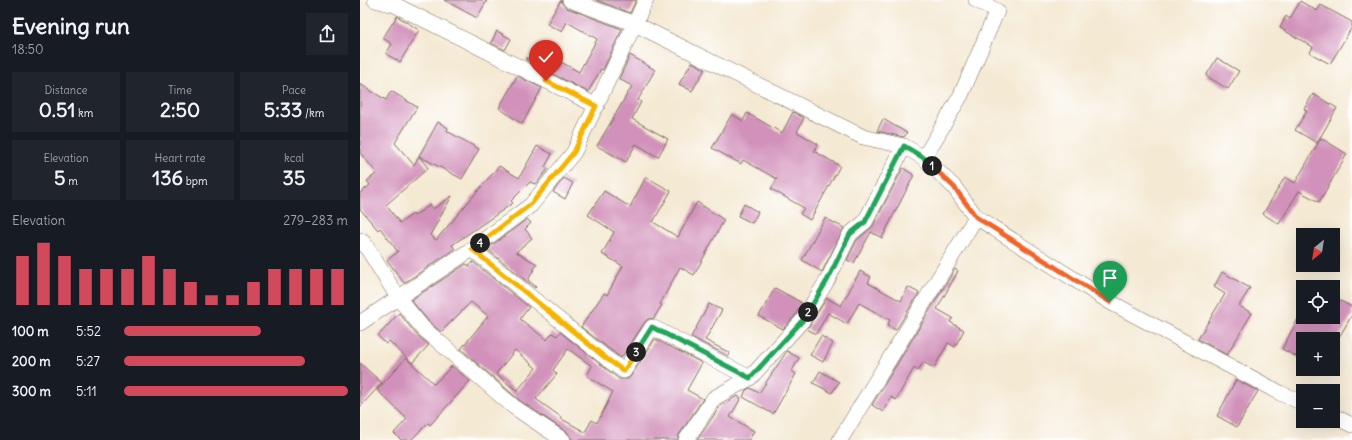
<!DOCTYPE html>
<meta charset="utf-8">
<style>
body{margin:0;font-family:Delius,sans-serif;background:#20242c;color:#f1f3f6;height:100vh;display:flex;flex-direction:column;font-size:15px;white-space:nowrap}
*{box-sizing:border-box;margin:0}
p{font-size:13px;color:#9ea1a6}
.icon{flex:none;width:22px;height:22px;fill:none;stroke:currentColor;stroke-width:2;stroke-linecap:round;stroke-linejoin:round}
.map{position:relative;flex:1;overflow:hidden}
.side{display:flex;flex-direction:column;background:#171b24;width:360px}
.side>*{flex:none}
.needle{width:26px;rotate:210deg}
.controls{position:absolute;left:936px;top:228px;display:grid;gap:8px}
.controls a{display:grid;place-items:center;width:44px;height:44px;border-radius:0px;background:#171b24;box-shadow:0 4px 16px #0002;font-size:20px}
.pin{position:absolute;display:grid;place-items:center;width:34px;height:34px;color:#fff;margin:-41px -17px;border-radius:50% 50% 50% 0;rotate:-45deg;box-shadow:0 0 4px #0007}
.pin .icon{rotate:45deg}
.km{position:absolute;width:20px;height:20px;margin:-10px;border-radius:50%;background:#222;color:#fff;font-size:11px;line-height:20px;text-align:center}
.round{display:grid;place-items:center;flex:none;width:42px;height:42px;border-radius:0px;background:#20242c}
.overview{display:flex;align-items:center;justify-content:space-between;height:68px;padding:0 12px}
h1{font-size:22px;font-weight:700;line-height:30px}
.figures{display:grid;grid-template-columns:repeat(3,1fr);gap:6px;height:68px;padding:4px 12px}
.figures div{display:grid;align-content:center;border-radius:0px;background:#20242c;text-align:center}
.figures b{font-size:20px;font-weight:700}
.figures small{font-size:11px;font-weight:400}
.figures p{font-size:11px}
.chart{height:112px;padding:8px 12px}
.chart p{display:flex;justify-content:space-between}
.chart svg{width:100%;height:72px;margin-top:4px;stroke:#d1495b;stroke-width:6}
ul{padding:0 12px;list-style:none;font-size:13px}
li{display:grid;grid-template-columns:64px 48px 1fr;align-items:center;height:30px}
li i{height:10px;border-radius:5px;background:#d1495b}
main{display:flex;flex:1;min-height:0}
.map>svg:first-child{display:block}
.building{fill:#d191ba;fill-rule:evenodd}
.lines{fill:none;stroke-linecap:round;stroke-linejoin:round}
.minor-casing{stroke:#7c6d5d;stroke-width:16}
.minor{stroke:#fff;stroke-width:15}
.split-1-casing{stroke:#fff;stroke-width:8}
.split-2-casing{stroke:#fff;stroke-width:8}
.split-3-casing{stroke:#fff;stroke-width:8}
.split-4-casing{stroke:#fff;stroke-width:8}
.split-5-casing{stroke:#fff;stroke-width:8}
.split-1{stroke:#f0652b;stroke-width:5}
.split-2{stroke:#22a559;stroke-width:5}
.split-3{stroke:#22a559;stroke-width:5}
.split-4{stroke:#f5b400;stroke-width:5}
.split-5{stroke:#f5b400;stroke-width:5}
</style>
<main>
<section class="side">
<div class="overview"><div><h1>Evening run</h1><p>18:50</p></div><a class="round"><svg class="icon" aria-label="share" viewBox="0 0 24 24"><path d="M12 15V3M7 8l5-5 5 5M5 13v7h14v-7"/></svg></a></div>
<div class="figures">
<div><p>Distance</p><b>0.51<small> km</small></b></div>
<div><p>Time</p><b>2:50</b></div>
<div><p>Pace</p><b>5:33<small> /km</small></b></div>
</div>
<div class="figures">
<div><p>Elevation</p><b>5<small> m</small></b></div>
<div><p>Heart rate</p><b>136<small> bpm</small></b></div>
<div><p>kcal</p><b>35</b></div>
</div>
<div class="chart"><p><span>Elevation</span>279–283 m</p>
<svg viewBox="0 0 160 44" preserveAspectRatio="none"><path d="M5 44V14M15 44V6M25 44V14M35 44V22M45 44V22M55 44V22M65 44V14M75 44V22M85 44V30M95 44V38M105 44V38M115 44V30M125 44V22M135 44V22M145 44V22M155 44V22"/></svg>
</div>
<ul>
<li><b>100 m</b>5:52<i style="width:61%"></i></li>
<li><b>200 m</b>5:27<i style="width:81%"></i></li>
<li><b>300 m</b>5:11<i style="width:100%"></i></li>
</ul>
</section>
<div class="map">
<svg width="992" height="440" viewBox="0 0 992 440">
<rect width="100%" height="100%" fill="#fff"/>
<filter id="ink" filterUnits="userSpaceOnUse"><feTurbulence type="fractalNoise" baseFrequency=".025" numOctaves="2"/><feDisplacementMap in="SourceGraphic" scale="8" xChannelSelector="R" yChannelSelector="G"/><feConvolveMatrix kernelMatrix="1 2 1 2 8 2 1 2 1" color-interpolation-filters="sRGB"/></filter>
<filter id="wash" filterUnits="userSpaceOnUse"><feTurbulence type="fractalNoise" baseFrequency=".012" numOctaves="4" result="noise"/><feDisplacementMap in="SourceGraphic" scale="16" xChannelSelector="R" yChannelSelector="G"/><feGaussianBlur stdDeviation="0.9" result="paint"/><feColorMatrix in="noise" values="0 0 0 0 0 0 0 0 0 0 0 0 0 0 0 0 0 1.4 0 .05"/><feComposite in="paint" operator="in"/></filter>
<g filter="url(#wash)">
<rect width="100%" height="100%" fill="#f4e9d3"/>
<g id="blocks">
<!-- building -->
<path class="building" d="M 84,0 L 127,0 L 117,18 Z
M 201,0 L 203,5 L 207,8 L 262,29 L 243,70 L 241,69 L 228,92 L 166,60 L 167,58 L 177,63 L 183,52 L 219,72 L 237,39 L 207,22 L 202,32 L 187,24 Z
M 236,0 L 276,0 L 270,13 Z
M 940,1 L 957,11 L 961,5 L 992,22 L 992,27 L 970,64 L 950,53 L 953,47 L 920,28 L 926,16 L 930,19 Z
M 37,16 L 59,30 L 40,62 L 26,54 L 32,44 L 23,38 Z
M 137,31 L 151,39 L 145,50 L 131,43 Z
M 270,55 L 295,70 L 278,100 L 281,102 L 272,119 L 308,139 L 298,157 L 276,144 L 266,162 L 237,146 L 272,86 L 259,79 Z
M 857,58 L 879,71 L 868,89 L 846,76 Z
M 332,62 L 345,69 L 332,91 L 319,84 Z
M 157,76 L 182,88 L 162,124 L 139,108 Z
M 0,84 L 26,100 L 31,91 L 57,107 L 35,143 L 54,165 L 78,122 L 88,128 L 87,131 L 119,149 L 102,179 L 59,156 L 68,168 L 26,205 L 40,223 L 53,214 L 54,216 L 70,205 L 73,209 L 92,196 L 70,235 L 76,240 L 139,166 L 159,178 L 177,146 L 192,154 L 185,167 L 188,169 L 177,183 L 175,184 L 170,182 L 151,201 L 153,203 L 92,245 L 95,249 L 44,283 L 27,260 L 38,252 L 20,228 L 18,230 L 0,209 L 0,193 L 10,185 L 7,181 L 17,173 L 0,153 Z
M 953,94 L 977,108 L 957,143 L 935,130 L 947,111 L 944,109 Z
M 433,112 L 444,118 L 437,132 L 458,144 L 454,151 L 480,166 L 450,220 L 440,214 L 444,208 L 411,189 L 417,179 L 383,160 L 381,164 L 352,148 L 372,114 L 383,121 L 387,113 L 422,133 Z
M 523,119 L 547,133 L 544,137 L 517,131 Z
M 961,138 L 987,154 L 959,202 L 939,191 L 919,224 L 903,214 L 925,177 L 935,183 Z
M 543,168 L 554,175 L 522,238 L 511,232 L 494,263 L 487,260 L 497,240 L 513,226 Z
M 286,177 L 311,191 L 293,222 L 318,237 L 337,202 L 364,220 L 334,275 L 320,267 L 300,304 L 302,305 L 294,318 L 288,319 L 285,322 L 261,358 L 221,327 L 244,293 L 247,295 L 263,266 L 242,254 L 254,232 L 228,215 L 244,191 L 270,207 Z
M 204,178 L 213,183 L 205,199 L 193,192 Z
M 384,204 L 398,212 L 392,223 L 378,216 Z
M 465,218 L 484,228 L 462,272 L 442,260 Z
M 167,219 L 171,223 L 165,229 L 172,238 L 156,252 L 177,264 L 168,280 L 176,287 L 175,288 L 127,249 Z
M 113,262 L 169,307 L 160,319 L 187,340 L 192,333 L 197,336 L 200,332 L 259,379 L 268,379 L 271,376 L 295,339 L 342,363 L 327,390 L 343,399 L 319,435 L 317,440 L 212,440 L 208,433 L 159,400 L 101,349 L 128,316 L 111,302 L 81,332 L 69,322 L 51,300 L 106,264 L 109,266 ZM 208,349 L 232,366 L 227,376 L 253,392 L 237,423 L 232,420 L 225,432 L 200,418 L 201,417 L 176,399 L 197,374 L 193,370 ZM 155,350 L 176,368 L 157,391 L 136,374 Z
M 595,269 L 598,271 L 577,309 L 593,318 L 590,322 L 604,330 L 595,347 L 588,343 L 574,368 L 563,362 L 558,371 L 554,368 L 536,400 L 531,397 L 523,412 L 512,405 Z
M 500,271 L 511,277 L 508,283 L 541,301 L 548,287 L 559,293 L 536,330 L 527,326 L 530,320 L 499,303 L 487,324 L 468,313 L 456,334 L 447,329 L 467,298 L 481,306 Z
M 862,272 L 890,288 L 879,306 L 892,313 L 867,355 L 838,339 L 865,294 L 854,287 Z
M 415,288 L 442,303 L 435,316 L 423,329 L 399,316 Z
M 973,297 L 992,307 L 992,315 L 978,339 L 943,339 L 943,360 L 922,349 L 939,317 L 973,317 Z
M 349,304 L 362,310 L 345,340 L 370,353 L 368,356 L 331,337 Z
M 39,313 L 56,334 L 69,345 L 52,363 L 29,341 L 26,344 L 18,336 Z
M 461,336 L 473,343 L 463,362 L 450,355 Z
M 427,351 L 439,358 L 432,371 L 436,374 L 413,414 L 383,397 L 386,390 L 390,388 L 399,393 Z
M 46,358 L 74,384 L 92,366 L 110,381 L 70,425 L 68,423 L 51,440 L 41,440 L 34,433 L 47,419 L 17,390 Z
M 0,363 L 22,383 L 0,407 Z
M 460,371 L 479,382 L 472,393 L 453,383 Z
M 876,380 L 898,391 L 877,427 L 857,416 Z
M 377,396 L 381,398 L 370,417 L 394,431 L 389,440 L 337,440 L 361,405 Z"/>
</g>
</g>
<g filter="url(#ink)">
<use href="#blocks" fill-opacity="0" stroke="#7c6d5d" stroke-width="1"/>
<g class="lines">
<defs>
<path id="minor" d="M 15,0 L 35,5 L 237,106
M 210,0 L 275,24 L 503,137 L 544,146 L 564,158 L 594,187 L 616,217 L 750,302 L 920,393 L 943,403
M 564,158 L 601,95 L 637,11 L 616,0
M 0,240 L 4,243 L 39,299 L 63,328 L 154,407 L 203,440
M 112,249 L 247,359 L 264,371 L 292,327 L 390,378
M 0,323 L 112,249 L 171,205 L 214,152 L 286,0
M 973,416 L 992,425
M 326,440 L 354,398 L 390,378 L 442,321 L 468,279 L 490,234 L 505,222 L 544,146
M 480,440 L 616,217"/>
</defs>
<!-- minor casing -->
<use href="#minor" class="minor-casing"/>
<!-- minor -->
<use href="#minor" class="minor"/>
</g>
</g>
<g class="lines" filter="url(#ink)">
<defs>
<path id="split-1" d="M 572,166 L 594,187 L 616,217 L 750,302"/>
<path id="split-2" d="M 448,312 L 468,279 L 490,234 L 505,222 L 544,146 L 564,158 L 572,166"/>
<path id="split-3" d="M 276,352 L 292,327 L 390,378 L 442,321 L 448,312"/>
<path id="split-4" d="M 120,243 L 112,249 L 247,359 L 264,371 L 276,352"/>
<path id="split-5" d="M 120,243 L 171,204 L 214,152 L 236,106 L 186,81"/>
</defs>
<!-- split-1 casing -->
<use href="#split-1" class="split-1-casing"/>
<!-- split-2 casing -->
<use href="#split-2" class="split-2-casing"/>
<!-- split-3 casing -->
<use href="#split-3" class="split-3-casing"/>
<!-- split-4 casing -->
<use href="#split-4" class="split-4-casing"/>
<!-- split-5 casing -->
<use href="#split-5" class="split-5-casing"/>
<!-- split-1 -->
<use href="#split-1" class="split-1"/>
<!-- split-2 -->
<use href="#split-2" class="split-2"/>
<!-- split-3 -->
<use href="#split-3" class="split-3"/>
<!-- split-4 -->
<use href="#split-4" class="split-4"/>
<!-- split-5 -->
<use href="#split-5" class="split-5"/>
</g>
</svg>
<div class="controls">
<a><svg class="needle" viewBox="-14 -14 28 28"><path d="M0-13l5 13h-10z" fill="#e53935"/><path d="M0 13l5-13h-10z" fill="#9ea1a6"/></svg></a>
<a><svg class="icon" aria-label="locate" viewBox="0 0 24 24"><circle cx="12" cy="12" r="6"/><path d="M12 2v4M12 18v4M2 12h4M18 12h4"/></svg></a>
<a>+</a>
<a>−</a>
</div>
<div class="pin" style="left:750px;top:302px;background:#1e9e55"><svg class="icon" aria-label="arrive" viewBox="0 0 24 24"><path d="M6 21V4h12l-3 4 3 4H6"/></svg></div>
<div class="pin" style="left:186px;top:81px;background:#d93025"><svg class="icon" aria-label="check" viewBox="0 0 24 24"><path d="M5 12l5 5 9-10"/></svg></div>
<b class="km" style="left:572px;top:166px">1</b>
<b class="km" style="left:448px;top:312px">2</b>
<b class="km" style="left:276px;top:352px">3</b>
<b class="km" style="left:120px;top:243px">4</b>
</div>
</main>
